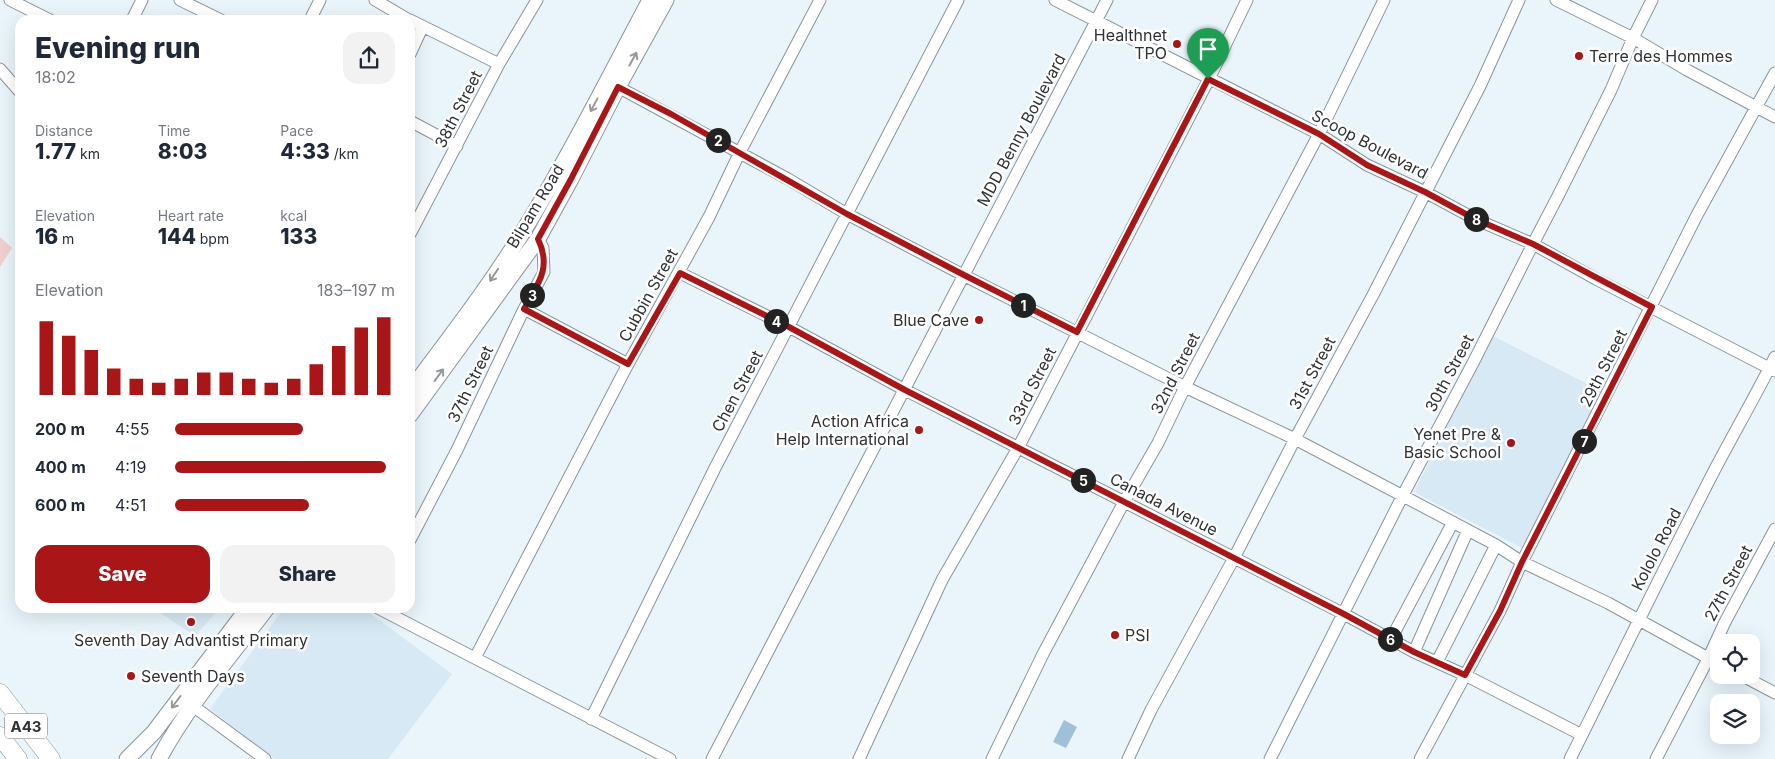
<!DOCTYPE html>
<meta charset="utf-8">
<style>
body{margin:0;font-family:Inter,sans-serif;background:#f2f2f3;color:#1f2937;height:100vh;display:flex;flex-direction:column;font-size:19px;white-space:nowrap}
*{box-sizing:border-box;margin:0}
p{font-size:16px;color:#747a83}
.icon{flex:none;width:28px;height:28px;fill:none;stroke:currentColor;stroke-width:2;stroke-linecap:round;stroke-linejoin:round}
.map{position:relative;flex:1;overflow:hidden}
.details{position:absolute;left:15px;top:15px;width:400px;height:598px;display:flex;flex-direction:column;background:#fff;border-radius:15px;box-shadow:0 5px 20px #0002}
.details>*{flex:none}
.fabs{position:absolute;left:1710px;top:634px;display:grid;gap:10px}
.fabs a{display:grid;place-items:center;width:50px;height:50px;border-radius:10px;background:#fff;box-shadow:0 5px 20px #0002;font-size:25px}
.pin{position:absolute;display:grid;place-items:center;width:42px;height:42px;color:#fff;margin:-51px -21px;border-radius:50% 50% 50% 0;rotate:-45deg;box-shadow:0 0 5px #0007}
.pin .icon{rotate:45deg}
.km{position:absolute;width:25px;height:25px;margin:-12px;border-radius:50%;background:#222;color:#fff;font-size:14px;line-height:25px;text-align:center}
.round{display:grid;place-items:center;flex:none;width:52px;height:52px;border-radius:15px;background:#f2f2f3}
.head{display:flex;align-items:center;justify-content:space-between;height:85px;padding:0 20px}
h1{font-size:28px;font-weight:800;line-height:38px}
.metrics{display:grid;grid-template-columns:repeat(3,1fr);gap:8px;height:85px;padding:5px 20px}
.metrics div{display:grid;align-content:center}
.metrics b{font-size:21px;font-weight:800}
.metrics small{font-size:14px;font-weight:400}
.metrics p{font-size:14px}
.chart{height:140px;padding:10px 20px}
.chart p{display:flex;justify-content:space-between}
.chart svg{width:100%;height:90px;margin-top:5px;stroke:#a91617;stroke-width:6}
.primary-button{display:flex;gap:10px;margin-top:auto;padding:10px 20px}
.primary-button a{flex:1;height:58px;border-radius:15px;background:#a91617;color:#fff;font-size:20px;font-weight:800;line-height:58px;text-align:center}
.primary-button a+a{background:#f2f2f3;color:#1f2937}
ul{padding:0 20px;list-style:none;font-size:16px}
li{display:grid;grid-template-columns:80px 60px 1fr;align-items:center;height:38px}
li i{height:12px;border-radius:6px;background:#a91617}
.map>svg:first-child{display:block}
.built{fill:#d7e9f5}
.green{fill:#f1d0cb}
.water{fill:#9ec1d9}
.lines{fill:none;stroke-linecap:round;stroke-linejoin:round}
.minor-casing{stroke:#8b949b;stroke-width:13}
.major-casing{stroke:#8b949b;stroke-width:17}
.highway-casing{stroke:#8b949b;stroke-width:19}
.minor{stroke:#fff;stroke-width:11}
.major{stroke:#fff;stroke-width:15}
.highway{stroke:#fff;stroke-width:18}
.oneway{stroke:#96989a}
.route-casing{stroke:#fff;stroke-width:10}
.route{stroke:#a91617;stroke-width:6}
.poi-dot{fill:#a91617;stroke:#fff;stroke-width:2}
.labels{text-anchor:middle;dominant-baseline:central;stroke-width:5;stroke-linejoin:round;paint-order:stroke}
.shield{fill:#fff;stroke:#6d7071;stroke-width:1}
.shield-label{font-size:15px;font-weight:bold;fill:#2e3234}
.poi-label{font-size:16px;fill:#2e3234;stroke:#fff;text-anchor:end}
.street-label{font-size:16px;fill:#2e3234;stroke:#fff}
</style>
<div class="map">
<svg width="1775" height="759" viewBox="0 0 1775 759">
<rect width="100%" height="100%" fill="#e9f4fb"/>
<!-- built -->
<path class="built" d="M 1493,336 L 1609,395 L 1526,550 L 1414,492 Z
M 153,608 L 220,608 L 195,636 Z
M 284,608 L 363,608 L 452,674 L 388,759 L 275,759 L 210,709 Z"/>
<!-- green -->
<path class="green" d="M 0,237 L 12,248 L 0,267 Z"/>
<!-- water -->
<path class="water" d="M 1064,720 L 1077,727 L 1066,748 L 1053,742 Z"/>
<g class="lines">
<defs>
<path id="minor" d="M 10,0 L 50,20
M 180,0 L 221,20
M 375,0 L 409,20
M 1055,0 L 1319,134 L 1367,165 L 1425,192 L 1475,219 L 1533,244 L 1596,279 L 1775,371
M 1556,0 L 1633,38 L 1687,70 L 1775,117
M 132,20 L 142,0
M 310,20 L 320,0
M 410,20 L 499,64
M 410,54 L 422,28
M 0,69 L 20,92
M 618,87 L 788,179 L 847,214 L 963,275 L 1185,387 L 1295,439 L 1496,545 L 1522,562 L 1608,603 L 1719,664
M 410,121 L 457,146
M 410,234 L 499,64 L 537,0
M 680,273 L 789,327 L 905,390 L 1342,613 L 1414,652 L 1465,675 L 1582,735
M 524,309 L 628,364
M 410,540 L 457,450 L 524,309 L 544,272 L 543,248 L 538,239
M 378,608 L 670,759
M 1391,639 L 1453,522
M 1414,652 L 1468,530
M 475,658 L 628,364 L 709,217 L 740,152 L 820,0
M 1437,662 L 1496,545
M 1741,675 L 1775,693
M 193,706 L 265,759
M 591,719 L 715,468 L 958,0
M 712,759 L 1107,0
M 859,759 L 942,580 L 1018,448 L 1209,79 L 1247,0
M 992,759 L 1043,654 L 1124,502 L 1158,443 L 1185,387 L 1319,134 L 1384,0
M 1128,759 L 1151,710 L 1234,558 L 1295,439 L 1374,293 L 1480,86 L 1519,0
M 1270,759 L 1403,495 L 1474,361 L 1533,244 L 1558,196 L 1611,90 L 1633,38 L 1652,0
M 1420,759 L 1500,611 L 1522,562 L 1697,215 L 1775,73
M 1570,759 C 1618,663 1665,566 1714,471 C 1734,433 1756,395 1775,357
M 1656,759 L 1708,659 L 1725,622 L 1775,529"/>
<path id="major" d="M 410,391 C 449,338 490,286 524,230 C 570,155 609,77 650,0
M 410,415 L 538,239 L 571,179 L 618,87 L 666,0
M 127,759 L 154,732 L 248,608
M 159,759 C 188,705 230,657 267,608"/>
<path id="highway" d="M 0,693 L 51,759
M 0,736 L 18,759"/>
</defs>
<!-- minor casing -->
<use href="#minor" class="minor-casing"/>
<!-- major casing -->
<use href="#major" class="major-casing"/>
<!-- highway casing -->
<use href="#highway" class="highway-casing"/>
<!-- minor -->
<use href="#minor" class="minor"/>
<!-- major -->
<use href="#major" class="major"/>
<!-- highway -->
<use href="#highway" class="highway"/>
</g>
<!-- one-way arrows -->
<defs><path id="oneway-shaft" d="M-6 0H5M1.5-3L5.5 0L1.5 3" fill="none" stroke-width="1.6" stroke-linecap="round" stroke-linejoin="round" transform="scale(1.25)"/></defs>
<g class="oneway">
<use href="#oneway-shaft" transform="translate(633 59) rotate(-61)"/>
<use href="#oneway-shaft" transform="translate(594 105) rotate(118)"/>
<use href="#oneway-shaft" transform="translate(494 275) rotate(124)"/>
<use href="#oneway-shaft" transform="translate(439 375) rotate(-54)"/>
<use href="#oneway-shaft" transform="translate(176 702) rotate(127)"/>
</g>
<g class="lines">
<defs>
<path id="route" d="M 1208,79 L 1319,134 L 1367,165 L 1425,192 L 1475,219 L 1533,244 L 1652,307 L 1522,562 L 1500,611 L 1465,675 L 1414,652 L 1342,613 L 905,390 L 789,327 L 680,273 L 628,364 L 524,309 C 538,284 552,268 538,239 L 571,179 L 618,87 L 671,114 L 847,214 L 964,275 L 1077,332 Z"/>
</defs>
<!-- route casing -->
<use href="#route" class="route-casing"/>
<!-- route -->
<use href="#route" class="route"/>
</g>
<!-- markers -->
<g class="poi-dot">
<circle cx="1177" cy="44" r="5"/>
<circle cx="1579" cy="56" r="5"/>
<circle cx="979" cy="320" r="5"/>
<circle cx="919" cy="430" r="5"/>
<circle cx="1511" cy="443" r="5"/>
<circle cx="191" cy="622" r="5"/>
<circle cx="1115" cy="635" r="5"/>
<circle cx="131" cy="676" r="5"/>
</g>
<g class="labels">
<!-- shield labels -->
<rect class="shield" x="5" y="713.5" width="42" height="25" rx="4"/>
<g class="shield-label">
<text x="26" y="726">A43</text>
</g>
<!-- poi labels -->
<g class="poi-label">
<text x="1167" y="35">Healthnet<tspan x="1167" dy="18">TPO</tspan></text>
<text x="1589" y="56" text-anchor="start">Terre des Hommes</text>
<text x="969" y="320">Blue Cave</text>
<text x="909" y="421">Action Africa<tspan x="909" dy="18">Help International</tspan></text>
<text x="1501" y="434">Yenet Pre &amp;<tspan x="1501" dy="18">Basic School</tspan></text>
<text x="1125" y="635" text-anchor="start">PSI</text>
<text x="191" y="640" text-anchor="middle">Seventh Day Advantist Primary</text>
<text x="141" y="676" text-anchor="start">Seventh Days</text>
</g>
<!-- street labels -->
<g class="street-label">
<text transform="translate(458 109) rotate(-63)">38th Street</text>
<text transform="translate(1021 130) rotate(-62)">MDD Benny Boulevard</text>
<text transform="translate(1370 144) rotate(28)">Scoop Boulevard</text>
<text transform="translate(535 206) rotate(-59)">Bilpam Road</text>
<text transform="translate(648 295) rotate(-61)">Cubbin Street</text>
<text transform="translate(1603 368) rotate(-63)">29th Street</text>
<text transform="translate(1175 373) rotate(-63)">32nd Street</text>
<text transform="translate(1312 373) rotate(-62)">31st Street</text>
<text transform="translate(1449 373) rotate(-62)">30th Street</text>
<text transform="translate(470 384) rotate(-64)">37th Street</text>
<text transform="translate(1032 386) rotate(-63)">33rd Street</text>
<text transform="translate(737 391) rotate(-62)">Chen Street</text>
<text transform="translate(1164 504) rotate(27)">Canada Avenue</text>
<text transform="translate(1656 549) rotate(-63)">Kololo Road</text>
<text transform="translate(1728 583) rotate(-62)">27th Street</text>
</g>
</g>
</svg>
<div class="fabs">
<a><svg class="icon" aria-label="locate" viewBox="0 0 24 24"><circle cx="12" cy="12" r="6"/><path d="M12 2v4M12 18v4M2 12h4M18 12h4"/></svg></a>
<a><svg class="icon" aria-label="layers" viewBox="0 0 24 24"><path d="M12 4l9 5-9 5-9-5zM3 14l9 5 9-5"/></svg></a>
</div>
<div class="pin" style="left:1208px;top:79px;background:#1e9e55"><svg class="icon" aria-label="arrive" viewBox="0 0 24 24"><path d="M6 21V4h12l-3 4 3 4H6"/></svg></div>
<b class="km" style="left:1023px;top:305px">1</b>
<b class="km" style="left:718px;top:140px">2</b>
<b class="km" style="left:532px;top:295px">3</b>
<b class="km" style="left:776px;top:321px">4</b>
<b class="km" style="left:1083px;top:480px">5</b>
<b class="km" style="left:1390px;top:639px">6</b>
<b class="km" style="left:1584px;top:441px">7</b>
<b class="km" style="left:1476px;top:219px">8</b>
<section class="details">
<div class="head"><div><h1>Evening run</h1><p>18:02</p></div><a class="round"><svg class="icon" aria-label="share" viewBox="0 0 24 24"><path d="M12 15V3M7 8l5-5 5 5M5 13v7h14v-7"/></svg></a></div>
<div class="metrics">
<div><p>Distance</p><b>1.77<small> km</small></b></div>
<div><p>Time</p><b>8:03</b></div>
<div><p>Pace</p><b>4:33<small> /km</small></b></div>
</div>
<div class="metrics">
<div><p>Elevation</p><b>16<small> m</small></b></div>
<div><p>Heart rate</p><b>144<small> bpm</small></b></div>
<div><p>kcal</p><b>133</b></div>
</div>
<div class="chart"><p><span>Elevation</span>183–197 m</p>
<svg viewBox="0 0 160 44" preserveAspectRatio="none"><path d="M5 44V8M15 44V15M25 44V22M35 44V31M45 44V36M55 44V38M65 44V36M75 44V33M85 44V33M95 44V36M105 44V38M115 44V36M125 44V29M135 44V20M145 44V11M155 44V6"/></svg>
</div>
<ul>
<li><b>200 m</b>4:55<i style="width:58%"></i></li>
<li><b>400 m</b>4:19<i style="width:96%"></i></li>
<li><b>600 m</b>4:51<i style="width:61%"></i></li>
</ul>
<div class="primary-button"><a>Save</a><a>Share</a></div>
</section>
</div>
